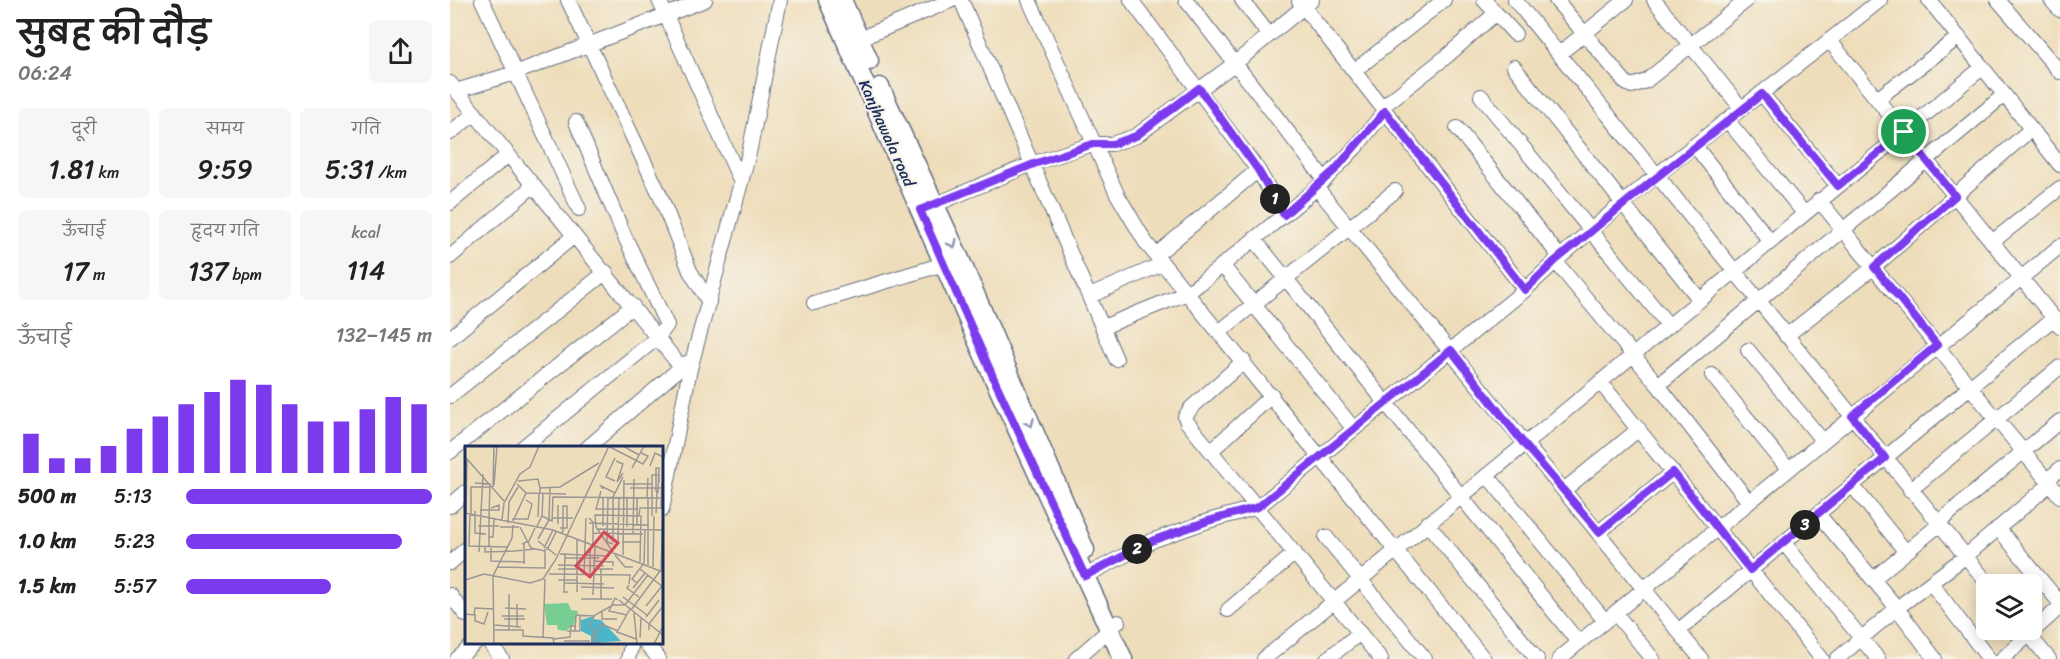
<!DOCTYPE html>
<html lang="hi">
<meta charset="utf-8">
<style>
body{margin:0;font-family:Sriracha,"Playpen Sans Deva",sans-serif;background:#f6f6f6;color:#222;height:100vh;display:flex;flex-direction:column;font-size:22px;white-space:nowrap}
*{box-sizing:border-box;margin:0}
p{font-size:20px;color:#767676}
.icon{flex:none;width:33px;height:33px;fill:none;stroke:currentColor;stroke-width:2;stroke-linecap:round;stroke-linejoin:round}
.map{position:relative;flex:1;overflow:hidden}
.drawer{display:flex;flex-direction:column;background:#fff;width:450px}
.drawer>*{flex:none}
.tools{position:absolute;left:1526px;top:574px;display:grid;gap:12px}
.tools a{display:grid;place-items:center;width:66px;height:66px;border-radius:9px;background:#fff;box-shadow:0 3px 15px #0003;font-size:30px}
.pin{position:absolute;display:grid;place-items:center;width:51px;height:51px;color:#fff;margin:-26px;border:3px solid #fff;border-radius:50%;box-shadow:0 2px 6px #0007}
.km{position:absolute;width:30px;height:30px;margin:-15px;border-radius:50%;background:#222;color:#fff;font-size:16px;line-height:30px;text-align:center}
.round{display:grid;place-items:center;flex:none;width:63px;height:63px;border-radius:9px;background:#f6f6f6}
.summary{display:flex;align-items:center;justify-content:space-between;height:102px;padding:0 18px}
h1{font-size:33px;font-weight:600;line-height:45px}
.figures{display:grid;grid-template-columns:repeat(3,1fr);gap:9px;height:102px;padding:6px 18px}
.figures div{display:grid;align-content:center;border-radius:9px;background:#f6f6f6;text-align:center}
.figures b{font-size:26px;font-weight:600}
.figures small{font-size:16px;font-weight:400}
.figures p{font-size:16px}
.chart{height:168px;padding:12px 18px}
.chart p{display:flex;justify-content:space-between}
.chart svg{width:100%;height:108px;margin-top:6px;stroke:#7c3aed;stroke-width:6}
ul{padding:0 18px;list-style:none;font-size:20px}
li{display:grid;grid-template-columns:96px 72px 1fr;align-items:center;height:45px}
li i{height:15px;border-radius:8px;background:#7c3aed}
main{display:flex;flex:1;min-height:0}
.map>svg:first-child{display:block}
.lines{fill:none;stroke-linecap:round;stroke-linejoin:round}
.minor-casing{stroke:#656c7e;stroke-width:16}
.secondary-casing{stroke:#656c7e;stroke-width:21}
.minor{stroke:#fff;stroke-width:14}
.secondary{stroke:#fff;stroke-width:18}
.oneway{stroke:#8d97ae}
.route-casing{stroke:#fff;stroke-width:12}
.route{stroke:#7c3aed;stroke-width:8}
.labels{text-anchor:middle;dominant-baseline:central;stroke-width:4.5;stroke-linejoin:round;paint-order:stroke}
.street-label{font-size:16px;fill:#1b2f5e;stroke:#f7f3e8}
.inset-road{fill:none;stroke:#9a9795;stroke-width:1.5}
.view{fill:#d1495b;fill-opacity:0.15;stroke:#d1495b;stroke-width:3}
.inset-edge{fill:none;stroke:#1b2f5e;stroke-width:3}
</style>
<main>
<section class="drawer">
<div class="summary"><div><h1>सुबह की दौड़</h1><p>06:24</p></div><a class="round"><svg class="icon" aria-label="share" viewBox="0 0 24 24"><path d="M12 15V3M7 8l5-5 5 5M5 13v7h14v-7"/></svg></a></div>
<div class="figures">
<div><p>दूरी</p><b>1.81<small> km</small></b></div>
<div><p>समय</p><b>9:59</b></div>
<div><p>गति</p><b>5:31<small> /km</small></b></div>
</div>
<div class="figures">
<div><p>ऊँचाई</p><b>17<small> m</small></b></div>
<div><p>हृदय गति</p><b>137<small> bpm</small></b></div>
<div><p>kcal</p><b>114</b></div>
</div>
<div class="chart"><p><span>ऊँचाई</span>132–145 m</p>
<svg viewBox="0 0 160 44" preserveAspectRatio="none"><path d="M5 44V28M15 44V38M25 44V38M35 44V33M45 44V26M55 44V21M65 44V16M75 44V11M85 44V6M95 44V8M105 44V16M115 44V23M125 44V23M135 44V18M145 44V13M155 44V16"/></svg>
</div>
<ul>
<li><b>500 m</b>5:13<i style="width:100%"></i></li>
<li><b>1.0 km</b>5:23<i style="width:88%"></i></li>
<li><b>1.5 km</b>5:57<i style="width:59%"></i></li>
</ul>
</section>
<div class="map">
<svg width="1610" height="659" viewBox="0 0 1610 659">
<rect width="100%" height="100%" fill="#f7f3e8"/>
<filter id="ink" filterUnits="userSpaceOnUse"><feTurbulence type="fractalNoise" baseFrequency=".0167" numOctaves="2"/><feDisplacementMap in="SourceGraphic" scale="12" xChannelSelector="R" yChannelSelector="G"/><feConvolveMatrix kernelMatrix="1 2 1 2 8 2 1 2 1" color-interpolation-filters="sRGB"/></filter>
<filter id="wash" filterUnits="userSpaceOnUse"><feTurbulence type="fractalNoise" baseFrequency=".008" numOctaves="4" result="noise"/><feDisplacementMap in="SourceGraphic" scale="24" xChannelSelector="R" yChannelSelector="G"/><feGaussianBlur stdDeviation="1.35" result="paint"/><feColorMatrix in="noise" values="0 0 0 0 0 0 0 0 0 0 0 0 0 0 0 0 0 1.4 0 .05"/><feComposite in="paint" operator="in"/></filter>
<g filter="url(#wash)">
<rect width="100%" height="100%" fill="#eeddba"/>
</g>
<g filter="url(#ink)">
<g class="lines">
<defs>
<path id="minor" d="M 32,0 L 129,209
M 118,0 L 210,195 L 240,271 L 259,302
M 209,0 L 291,182
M 511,0 L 666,359
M 579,0 L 667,194 L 696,243 L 1034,659
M 681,0 L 808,170 L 834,215
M 736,0 L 875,180
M 792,0 L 819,35
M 1034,0 L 1065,34
M 1065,0 L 1539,585
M 1106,0 L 1176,83 L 1182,86 L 1196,81 L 1297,0
M 1204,0 L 1292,109
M 1479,0 L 1610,165
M 1548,0 L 1610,72
M 1601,0 L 1610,10
M 849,1 L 1075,290
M 409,39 L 502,0
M 1380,41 L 1610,326
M 1109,54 L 1176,0
M 1064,67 L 1250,300
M 904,71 L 994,0
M 0,83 L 231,367
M 6,91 L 65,73 L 255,0
M 1312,94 L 1388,186
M 1031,96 L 1219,326
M 1427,99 L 1509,37
M 932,107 L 997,56 L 1046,13
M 1277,120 L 1354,213
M 1007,128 L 1110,257
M 0,133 L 25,113
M 1245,146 L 1320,241
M 867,188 L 1251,659
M 0,203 L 58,155
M 477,208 L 584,163 L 643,144 L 662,144 L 686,136 L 784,64 L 862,0
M 804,239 L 1129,643
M 1542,242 L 1610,188
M 706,255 L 808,170
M 0,257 L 84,185
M 1105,261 L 1208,385 L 1299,502
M 772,265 L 903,428
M 640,296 L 712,264
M 364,303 L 494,264
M 1604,318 L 1520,387 L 1610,496
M 653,327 L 737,293 L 753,281 L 867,188 L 906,147 L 935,111
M 769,332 L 945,191
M 1336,336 L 1424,267 L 1580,130
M 0,338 L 124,236
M 1298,350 L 1372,440
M 794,361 L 741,408 L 735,417 L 737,422 L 931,659
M 1262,375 L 1338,469
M 1151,383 L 1372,659
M 1208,385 L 1554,95
M 0,396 L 156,272
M 72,448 L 208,337 L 217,325 L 174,235 L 126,122
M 137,448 L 236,363
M 762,450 L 822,395
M 0,452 L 183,306
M 1037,475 L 1155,621
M 1597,480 L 1610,469
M 1402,485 L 1456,552
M 1114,490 L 1189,429
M 1460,490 L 1610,367
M 0,506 L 16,492
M 212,510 L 240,369 L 299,153 L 330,0
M 1368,514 L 1447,608 L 1485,659
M 1489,522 L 1610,421
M 977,523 L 1087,659
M 1548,528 L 1610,603
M 1149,532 L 1223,472
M 876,537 L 975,659
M 1334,543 L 1428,659
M 0,563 L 16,549
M 635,576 L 704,540 L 758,521 L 808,507 L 1075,290 C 1185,184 1312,96 1430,0
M 1423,579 L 1490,524
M 1481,583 L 1539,659
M 0,595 L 16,615
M 778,610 L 845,553
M 1165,613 L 1203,659
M 1575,630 L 1599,659
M 1228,631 L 1520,387 L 1369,200
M 39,642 L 52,659
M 195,642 L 209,659
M 7,659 L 26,642
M 178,659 L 182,642
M 626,659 L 668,622
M 814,659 L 1533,67
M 877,659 L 910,633
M 1109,659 L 1610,246
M 1387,659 L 1447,608 L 1516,556 L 1600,484
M 1552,659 L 1610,607"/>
<path id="secondary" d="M 378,0 L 544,379 L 673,659
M 392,0 L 419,61
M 430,87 L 510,259 L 635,550"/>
</defs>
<!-- minor casing -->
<use href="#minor" class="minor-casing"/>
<!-- secondary casing -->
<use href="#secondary" class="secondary-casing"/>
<!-- minor -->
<use href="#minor" class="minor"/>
<!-- secondary -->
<use href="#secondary" class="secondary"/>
</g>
<!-- one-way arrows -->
<defs><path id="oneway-chevron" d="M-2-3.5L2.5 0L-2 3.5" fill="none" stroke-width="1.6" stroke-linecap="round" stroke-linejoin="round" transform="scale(1.5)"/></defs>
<g class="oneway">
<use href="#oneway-chevron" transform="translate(503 244) rotate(64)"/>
<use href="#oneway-chevron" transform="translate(580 423) rotate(66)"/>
</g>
</g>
<g class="lines" filter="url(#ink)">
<defs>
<path id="route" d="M 749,88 L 808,170 L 834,215 L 885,170 L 935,111 L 1075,290 L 1105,261 L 1202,181 L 1312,94 L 1388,186 L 1454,132 L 1505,196 L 1424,267 L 1487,345 L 1402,416 L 1435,458 L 1300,570 L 1223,472 L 1149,532 L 1074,444 L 1001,350 L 808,507 L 758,521 L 704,540 L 635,576 L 544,379 L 470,210 L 584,164 L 643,144 L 663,144 L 686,136 Z"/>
</defs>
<!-- route casing -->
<use href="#route" class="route-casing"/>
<!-- route -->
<use href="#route" class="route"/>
</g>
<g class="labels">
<!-- street labels -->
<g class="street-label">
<text transform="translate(437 133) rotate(66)">Kanjhawala road</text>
</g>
</g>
<!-- overview -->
<g transform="translate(15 446)">
<rect width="198" height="198" fill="#eeddba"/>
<path d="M 103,157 L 106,164 L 113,165 L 109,178 L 101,185 L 93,184 L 92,179 L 82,179 L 79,158 Z" fill="#78ce92"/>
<path d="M 129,170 L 128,173 L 136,174 L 156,195 L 126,197 L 126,190 L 116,185 L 116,174 Z" fill="#4bb6c8"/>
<path class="inset-road" d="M 158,0 L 174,9M 145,1 L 178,18 L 183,10 L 176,7M 150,12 L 141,31 L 150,35M 151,15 L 158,18 L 152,36 L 158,27M 185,20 L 190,7 L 198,11M 167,22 L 179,0M 191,22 L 194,22 L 193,46 L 191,45 ZM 53,35 L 73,33 L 75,42M 10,37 L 25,38 L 24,71M 52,38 L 61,47 L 101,48M 159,38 L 186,38M 29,39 L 32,0M 28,41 L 29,0M 165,42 L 198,42M 138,43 L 136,40 L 150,47M 136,45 L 131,63 L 173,63M 75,48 L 75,42 L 95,41 L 134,17M 143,51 L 142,96 L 148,98M 182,51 L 183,32M 196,62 L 197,36M 15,64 L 34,64 L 34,59 L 26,62M 10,65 L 10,87 L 21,88M 0,67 L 88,84 L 198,126M 1,67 L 2,13 L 39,55M 191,67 L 192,44M 5,68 L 4,100 L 42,101M 6,70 L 6,41 L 25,41M 77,70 L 78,48M 187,70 L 187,29 L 194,29 L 194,36M 73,71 L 74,48M 87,72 L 108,72M 124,72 L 128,76 L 128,100M 47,73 L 63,73 L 67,58 L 61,54M 84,73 L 85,42M 37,74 L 39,57 L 55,28 L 65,21 L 74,0M 48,75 L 61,47M 43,77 L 44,56 L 53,41M 124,77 L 183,79M 93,78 L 93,59M 172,79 L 172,51M 13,80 L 34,80M 72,80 L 77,70 L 87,75 L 88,51 L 198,52M 138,80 L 138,51M 35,81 L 54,81M 55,81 L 66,102 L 80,105M 162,81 L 162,51M 95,82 L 102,82 L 102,60 L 98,60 L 98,84 L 97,87M 133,83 L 198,84 L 198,77M 128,87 L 178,88M 168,87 L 169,33M 24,91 L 28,91 L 29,73M 73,93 L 84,74M 73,95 L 91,109M 148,96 L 148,51 L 158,31M 153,96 L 154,51M 157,96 L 176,96M 57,98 L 64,95 L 70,82M 20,100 L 20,106 L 50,105M 24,100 L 24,72M 26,100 L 26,115 L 60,116M 79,102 L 88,84M 82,104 L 91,86M 49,105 L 70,103M 14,106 L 18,28M 148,106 L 131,81 L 130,69 L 174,70 L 175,62 L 198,62M 100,107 L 99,146 L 103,146M 95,108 L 144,110M 150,109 L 160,121 L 168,121M 158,109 L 159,34M 100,112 L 134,112M 128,115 L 148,116 L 148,120M 175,116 L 176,69M 59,118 L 59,98M 93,119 L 139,120M 183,119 L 183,51M 32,121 L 80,122M 188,121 L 189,70M 80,123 L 80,103M 93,123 L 112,123M 128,123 L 148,123M 175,123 L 198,141M 196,124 L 198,68M 84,128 L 165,129 L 164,138M 119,128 L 121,72M 125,128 L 125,102M 0,134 L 19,128 L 65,137 L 78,133 L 91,113 L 144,0M 93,134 L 112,134M 100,137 L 139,138M 172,137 L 167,133 L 179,117 L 180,84M 164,139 L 162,142 L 174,151M 116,141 L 149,142M 168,142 L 180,127M 112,146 L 112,94M 128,149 L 130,101M 158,151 L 182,169M 116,153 L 147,153M 136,153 L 136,123M 153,154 L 150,152 L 144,165 L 162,169M 154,154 L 198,189M 181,160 L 197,140M 40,162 L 61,163M 165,163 L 152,186 L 171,193M 166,164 L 195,125M 137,165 L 137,173 L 152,173M 169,167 L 172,198M 0,168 L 9,169 L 10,162 L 29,163M 10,168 L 10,175 L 19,178 L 23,166M 37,170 L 59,170M 181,171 L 194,154M 39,173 L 60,173M 29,179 L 56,181M 52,180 L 52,158M 29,184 L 58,184 L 58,190 L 88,192 L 89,198M 44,184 L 44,148M 184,184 L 184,178 L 198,160M 102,185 L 115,185 L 115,169M 110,185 L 111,169 L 130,170M 78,192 L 80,133M 175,192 L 176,172M 89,193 L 105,191 L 106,180 L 110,180M 99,195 L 125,195M 29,198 L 28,130 L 47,92 L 48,79M 126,198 L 136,178 L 153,185M 133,198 L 125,178 L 130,169 L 148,159 L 160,159 L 183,129M 189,198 L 198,180"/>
<path class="view" d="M 139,86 L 153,97 L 125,131 L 111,120 Z"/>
<rect width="198" height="198" class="inset-edge"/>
</g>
</svg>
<div class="tools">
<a><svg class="icon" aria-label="layers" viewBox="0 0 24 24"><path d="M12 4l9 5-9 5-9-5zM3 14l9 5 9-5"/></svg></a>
</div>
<div class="pin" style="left:1454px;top:132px;background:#1e9e55"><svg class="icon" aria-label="arrive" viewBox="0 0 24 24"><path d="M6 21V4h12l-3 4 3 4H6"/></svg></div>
<b class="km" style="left:825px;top:199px">1</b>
<b class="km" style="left:687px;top:549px">2</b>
<b class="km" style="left:1355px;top:525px">3</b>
</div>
</main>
